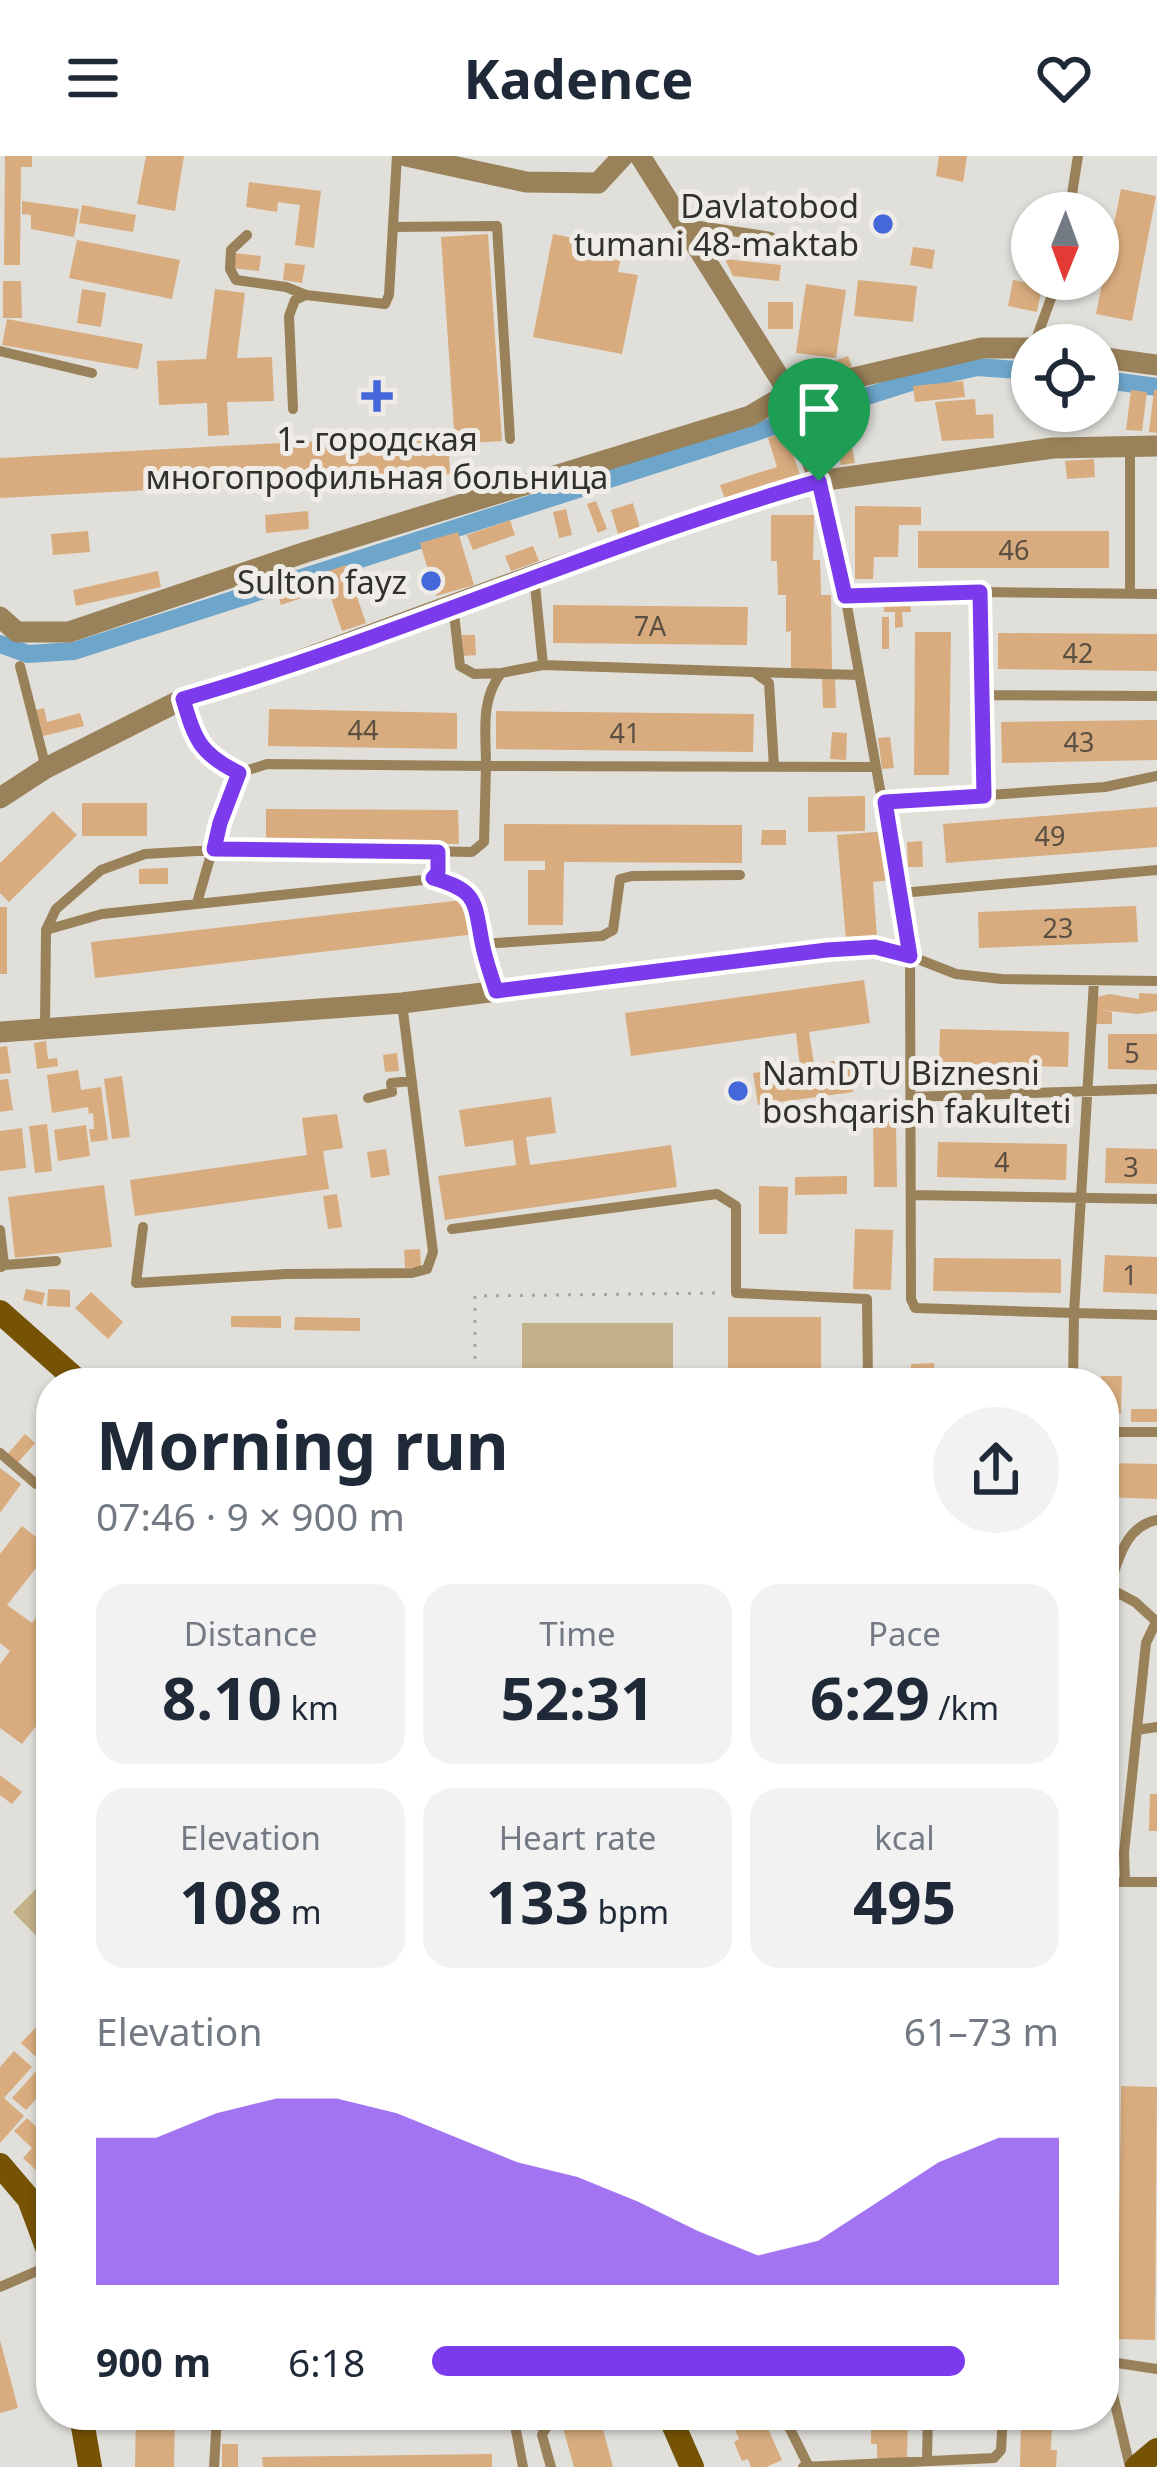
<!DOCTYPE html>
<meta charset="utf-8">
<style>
body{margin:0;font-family:"Noto Sans",sans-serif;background:#f2f2f3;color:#1f2937;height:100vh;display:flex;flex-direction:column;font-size:45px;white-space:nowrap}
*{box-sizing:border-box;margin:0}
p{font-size:39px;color:#747a83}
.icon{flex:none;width:66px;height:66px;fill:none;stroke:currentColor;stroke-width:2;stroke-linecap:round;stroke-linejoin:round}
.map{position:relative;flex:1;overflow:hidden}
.drawer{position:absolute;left:36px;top:1212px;width:1083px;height:1062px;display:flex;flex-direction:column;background:#fff;border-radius:48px;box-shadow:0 3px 9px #0004}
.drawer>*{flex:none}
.needle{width:78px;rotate:181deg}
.buttons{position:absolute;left:1011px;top:36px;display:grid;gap:24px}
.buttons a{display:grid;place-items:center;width:108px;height:108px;border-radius:50%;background:#fff;box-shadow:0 3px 9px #0004;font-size:60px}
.pin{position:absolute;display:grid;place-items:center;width:102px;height:102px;color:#fff;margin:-123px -51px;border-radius:50% 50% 50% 0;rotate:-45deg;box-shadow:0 0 12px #0007}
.pin .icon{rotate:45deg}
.round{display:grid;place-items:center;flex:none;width:126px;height:126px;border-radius:63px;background:#f2f2f3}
.head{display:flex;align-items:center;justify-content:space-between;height:204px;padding:0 60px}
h1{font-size:66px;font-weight:700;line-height:90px}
.figures{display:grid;grid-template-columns:repeat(3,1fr);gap:18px;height:204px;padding:12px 60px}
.figures div{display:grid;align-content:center;border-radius:30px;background:#f2f2f3;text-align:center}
.figures b{font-size:60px;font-weight:700}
.figures small{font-size:33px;font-weight:400}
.figures p{font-size:33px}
.chart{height:336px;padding:24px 60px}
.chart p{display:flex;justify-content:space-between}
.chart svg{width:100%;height:216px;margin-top:12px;fill:#7c3aed;opacity:.7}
ul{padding:0 60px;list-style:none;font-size:39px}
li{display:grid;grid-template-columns:192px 144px 1fr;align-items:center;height:90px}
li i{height:30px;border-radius:15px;background:#7c3aed}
header{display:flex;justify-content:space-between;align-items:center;height:156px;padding:0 60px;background:#fff;font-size:54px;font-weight:700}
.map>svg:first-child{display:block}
.green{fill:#c2b189}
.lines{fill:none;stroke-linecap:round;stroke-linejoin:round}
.canal{stroke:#6ea5ca;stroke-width:18}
.building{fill:#d8ac7e}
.path{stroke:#a6a5a1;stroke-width:3;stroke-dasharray:3 9;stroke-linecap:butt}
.lane{stroke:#998159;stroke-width:10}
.street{stroke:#998159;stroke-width:21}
.secondary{stroke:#765304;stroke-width:24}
.route-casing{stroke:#fff;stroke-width:24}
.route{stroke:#7c3aed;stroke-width:15}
.poi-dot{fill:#4467d9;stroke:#efece7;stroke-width:4.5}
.labels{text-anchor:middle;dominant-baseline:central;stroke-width:10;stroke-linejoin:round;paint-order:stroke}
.number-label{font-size:27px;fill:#5a4f42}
.poi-label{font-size:33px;fill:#30302e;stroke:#efece7;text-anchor:end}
</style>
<header><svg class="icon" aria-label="menu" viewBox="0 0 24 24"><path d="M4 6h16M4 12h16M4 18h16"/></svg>Kadence<svg class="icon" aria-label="heart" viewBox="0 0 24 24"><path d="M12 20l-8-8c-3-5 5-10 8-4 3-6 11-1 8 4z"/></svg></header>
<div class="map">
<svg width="1157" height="2311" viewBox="0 0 1157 2311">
<rect width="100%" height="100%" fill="#e1dfda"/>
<!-- green -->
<path class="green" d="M 522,1167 L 673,1167 L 673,1227 L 522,1227 Z
M 51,1718 L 51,1795 L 13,1756 Z"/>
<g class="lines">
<!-- canal -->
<path class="canal" d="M 1098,223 L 1157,231
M 0,488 L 28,498 L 74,495 L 911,226 L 977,211 L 1032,215"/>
</g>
<!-- building -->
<path class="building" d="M 5,0 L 32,0 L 32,11 L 21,11 L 20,109 L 4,109 Z
M 146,0 L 184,0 L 175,55 L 137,48 Z
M 939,0 L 967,0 L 963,26 L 936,20 Z
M 249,26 L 321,35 L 314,92 L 295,89 L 300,49 L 278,46 L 277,56 L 246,51 Z
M 1121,33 L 1156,40 L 1132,165 L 1096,158 Z
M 22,45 L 79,53 L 74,81 L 31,73 L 31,59 L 22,58 Z
M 82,49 L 136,59 L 133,76 L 79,67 Z
M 488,78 L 502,285 L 455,288 L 441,81 Z
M 553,78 L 623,92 L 618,116 L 638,119 L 622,198 L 533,181 Z
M 77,84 L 180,104 L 172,143 L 69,122 Z
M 913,91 L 935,94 L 932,113 L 910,109 Z
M 234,97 L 261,100 L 259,115 L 232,112 Z
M 725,103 L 781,109 L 779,125 L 733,120 Z
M 285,107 L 305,109 L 302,127 L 283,124 Z
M 858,124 L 917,130 L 913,166 L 854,160 Z
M 1013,124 L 1042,130 L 1037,156 L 1008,150 Z
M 3,125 L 21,125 L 22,162 L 3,162 Z
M 806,128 L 846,134 L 836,202 L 796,197 Z
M 82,133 L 106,137 L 101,171 L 77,167 Z
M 215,133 L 245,137 L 237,202 L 272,201 L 274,245 L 227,246 L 229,279 L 208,280 L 207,247 L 159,249 L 157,205 L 206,203 Z
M 768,146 L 793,146 L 793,173 L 768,173 Z
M 7,163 L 143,188 L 138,213 L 2,189 Z
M 848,200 L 852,211 L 829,219 L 826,208 Z
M 963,225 L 965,241 L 915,246 L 913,230 Z
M 1131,234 L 1147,236 L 1142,275 L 1126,274 Z
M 1154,234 L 1157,234 L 1157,277 L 1149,276 Z
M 975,243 L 976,259 L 993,258 L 994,282 L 942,285 L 935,246 Z
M 847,265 L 855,307 L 841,309 L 839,297 L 820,301 L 814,271 Z
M 786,276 L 800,319 L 725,343 L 720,329 L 777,311 L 768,282 Z
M 448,278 L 450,318 L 0,342 L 0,302 Z
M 1094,303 L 1095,321 L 1067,323 L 1065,305 Z
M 596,345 L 607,373 L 598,377 L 587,348 Z
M 633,347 L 640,372 L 618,378 L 611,354 Z
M 855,350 L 921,351 L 921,369 L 899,369 L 898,401 L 874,401 L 873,423 L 855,423 Z
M 566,353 L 572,379 L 559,382 L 553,356 Z
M 308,355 L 309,373 L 266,377 L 265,359 Z
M 771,359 L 814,359 L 813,404 L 820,404 L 821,439 L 831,439 L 832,515 L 791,516 L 791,475 L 786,476 L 786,439 L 778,439 L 777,405 L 771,405 Z
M 510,364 L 515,379 L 473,394 L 467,379 Z
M 88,375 L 90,396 L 53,399 L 51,378 Z
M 918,375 L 1109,375 L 1109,412 L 918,412 Z
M 458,376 L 474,429 L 436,440 L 420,387 Z
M 533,390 L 539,405 L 511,415 L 505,400 Z
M 346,409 L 366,467 L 342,475 L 328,433 L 281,449 L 276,433 Z
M 158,415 L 161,431 L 76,450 L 73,434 Z
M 884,446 L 910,446 L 911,456 L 902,456 L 903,471 L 895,472 L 895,456 L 884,456 Z
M 553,449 L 748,451 L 747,489 L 553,487 Z
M 882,461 L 889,461 L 889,493 L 882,493 Z
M 915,476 L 951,476 L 949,619 L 914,619 Z
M 998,477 L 1157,478 L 1157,515 L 998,513 Z
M 462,479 L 475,479 L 476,499 L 463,500 Z
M 822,521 L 835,521 L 836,552 L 823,552 Z
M 44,552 L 47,566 L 80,557 L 84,570 L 43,580 L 36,554 Z
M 269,553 L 457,557 L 457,593 L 268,590 Z
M 496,555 L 754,558 L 753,596 L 496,593 Z
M 1157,564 L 1157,604 L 1002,607 L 1001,566 Z
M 832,576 L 847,577 L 846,604 L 830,603 Z
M 890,581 L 894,612 L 882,613 L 878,582 Z
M 865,640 L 865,675 L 808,676 L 808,641 Z
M 82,647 L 147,647 L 147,680 L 82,680 Z
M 1157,651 L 1157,691 L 946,707 L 943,668 Z
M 266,653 L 458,654 L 459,688 L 266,687 Z
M 53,655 L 77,679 L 9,746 L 0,737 L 0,707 Z
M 504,668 L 742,669 L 742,707 L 564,706 L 563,769 L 528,769 L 528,714 L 545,714 L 545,705 L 504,705 Z
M 762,674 L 786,674 L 786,689 L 761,689 Z
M 888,675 L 892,724 L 873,726 L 877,781 L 846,784 L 837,679 Z
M 922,685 L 923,711 L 908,711 L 907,686 Z
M 168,712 L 168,728 L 139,728 L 139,713 Z
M 472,743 L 476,778 L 95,822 L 91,786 Z
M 1136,750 L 1138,786 L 979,792 L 978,756 Z
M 0,751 L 7,751 L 7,818 L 0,818 Z
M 864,824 L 870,867 L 809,876 L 814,908 L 848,903 L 853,936 L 758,949 L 753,917 L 800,911 L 796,877 L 631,900 L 625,857 Z
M 1139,837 L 1157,838 L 1157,855 L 1138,858 L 1100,854 L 1112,856 L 1112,868 L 1095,868 L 1094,842 L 1109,838 L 1139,843 Z
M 940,873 L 1069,876 L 1068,911 L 939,907 Z
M 1108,878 L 1157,878 L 1157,914 L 1108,913 Z
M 46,885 L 48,903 L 57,902 L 58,910 L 37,913 L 34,887 Z
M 7,890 L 11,917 L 0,918 L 0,891 Z
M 397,897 L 399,915 L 385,916 L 383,899 Z
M 78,914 L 81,934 L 101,931 L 108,984 L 91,986 L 89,973 L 94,973 L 93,957 L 89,958 L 88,951 L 52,957 L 47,919 Z
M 122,920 L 130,981 L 112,983 L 104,923 Z
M 8,923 L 13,954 L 0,956 L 0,924 Z
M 551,941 L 556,977 L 526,981 L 530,1009 L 671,989 L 677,1031 L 445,1064 L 438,1020 L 516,1009 L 513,984 L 465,991 L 459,954 Z
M 337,958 L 343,992 L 323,995 L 329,1033 L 135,1060 L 130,1024 L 307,999 L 302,962 Z
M 873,965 L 896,965 L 897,1031 L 874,1031 Z
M 47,968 L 52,1015 L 35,1017 L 29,970 Z
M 86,969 L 90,1000 L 58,1005 L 54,974 Z
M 22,972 L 26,1012 L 0,1015 L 0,975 Z
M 938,986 L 1067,988 L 1066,1024 L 937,1021 Z
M 1106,992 L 1157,993 L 1157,1028 L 1105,1027 Z
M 386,993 L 390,1019 L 371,1022 L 367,996 Z
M 847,1020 L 847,1038 L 795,1039 L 795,1021 Z
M 104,1029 L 112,1091 L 15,1102 L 8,1041 Z
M 759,1030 L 788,1031 L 787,1078 L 759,1078 Z
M 337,1038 L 342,1071 L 328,1073 L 323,1040 Z
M 855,1073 L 893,1074 L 891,1134 L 853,1133 Z
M 420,1093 L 421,1111 L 405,1112 L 404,1094 Z
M 1105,1099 L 1157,1101 L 1157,1138 L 1103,1136 Z
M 934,1102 L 1061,1103 L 1061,1137 L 933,1135 Z
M 26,1133 L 45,1137 L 42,1149 L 23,1144 Z
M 48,1133 L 70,1134 L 70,1151 L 47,1150 Z
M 91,1136 L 123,1166 L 108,1183 L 75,1152 Z
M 231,1160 L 281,1160 L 281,1172 L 231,1171 Z
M 295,1161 L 360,1162 L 360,1175 L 294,1174 Z
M 728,1161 L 821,1161 L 821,1227 L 728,1227 Z
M 934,1207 L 935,1221 L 911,1221 L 911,1208 Z
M 1101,1220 L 1122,1220 L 1121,1258 L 1104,1258 Z
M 1131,1253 L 1157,1253 L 1157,1266 L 1131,1266 Z
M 25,1278 L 35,1287 L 16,1309 L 6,1300 Z
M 1104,1307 L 1157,1308 L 1157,1343 L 1104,1341 Z
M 0,1312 L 21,1328 L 0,1357 Z
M 22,1370 L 51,1393 L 7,1449 L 32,1467 L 51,1443 L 51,1551 L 22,1588 L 0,1572 L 0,1508 L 10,1495 L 0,1487 L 0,1398 Z
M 1104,1452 L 1117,1452 L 1115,1516 L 1104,1516 Z
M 1104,1553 L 1117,1553 L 1116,1578 L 1104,1577 Z
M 0,1619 L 22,1636 L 12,1648 L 0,1639 Z
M 1150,1638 L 1157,1638 L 1157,1675 L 1149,1675 Z
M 44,1863 L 51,1869 L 51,1915 L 21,1887 Z
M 14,1895 L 32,1911 L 4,1942 L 24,1960 L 0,1987 L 0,1911 Z
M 37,1914 L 51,1927 L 26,1954 L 12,1942 Z
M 1121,1930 L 1157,1931 L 1155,2184 L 1118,2183 Z
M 27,1962 L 51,1985 L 51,2008 L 41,2019 L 23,2002 L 32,1992 L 14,1975 Z
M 0,2184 L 18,2252 L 0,2257 Z
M 136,2259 L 175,2259 L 174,2311 L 135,2311 Z
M 729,2259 L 762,2259 L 782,2304 L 766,2311 L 751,2311 L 748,2303 L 742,2305 L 734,2286 L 739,2283 Z
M 877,2259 L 908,2259 L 907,2303 L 877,2303 L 877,2288 L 871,2288 L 871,2267 L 877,2267 Z
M 1021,2259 L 1058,2259 L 1058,2266 L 1052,2266 L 1051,2294 L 1057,2294 L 1056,2311 L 1020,2311 Z
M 600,2262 L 613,2311 L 574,2311 L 563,2272 Z
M 222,2288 L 238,2288 L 238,2311 L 222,2311 Z
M 492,2298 L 492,2311 L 263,2311 L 262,2301 Z"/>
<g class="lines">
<!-- path -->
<path class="path" d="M 475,1227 L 475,1140 L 722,1137"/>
<!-- lane -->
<path class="lane" d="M 1069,57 L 1078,0
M 686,68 L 771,81
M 393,71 L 497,70 L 510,283
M 247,79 L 231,94 L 230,113 L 236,124 L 286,131 L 306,139
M 1034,189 L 1058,123
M 0,195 L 92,217
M 293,253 L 289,160 L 295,144 L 306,139 L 385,148 L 389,139 L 397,0
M 819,325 L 845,439 L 910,800 L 911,1143 L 915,1152 L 1074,1157 L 1094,825
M 534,419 L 543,509
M 1130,438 L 1130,292
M 845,439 L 980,436
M 453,449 L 460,510 L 474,518 L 501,517
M 20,510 L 46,612
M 755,516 L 859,519
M 983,539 L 1157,540
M 183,543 C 195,584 200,598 239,617
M 984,640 L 980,436 L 1157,438
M 885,646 L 1105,631 L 1157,620
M 433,722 C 478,735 474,745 482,786 C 485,803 491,819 496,835
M 901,737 L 1157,714
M 197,747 L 220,667 L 239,617 L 267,608 L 486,610 C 486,576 480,545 501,517 L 543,509 L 754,516 L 769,527 L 774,611
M 46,774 L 56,753 L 101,714 L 145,698 L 248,692 L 472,696 L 484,686 L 486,610 L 876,611
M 482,788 L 602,780 L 613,774 L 620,723 L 632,720 L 740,719
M 910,800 L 956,818 L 1002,823 L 1157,825
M 45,872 L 46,774 L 102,758 L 423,724 L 438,716 L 438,696
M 911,941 L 1157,933
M 368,942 L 392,936 L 391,927 L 412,925
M 911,1039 L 1157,1043
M 143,1071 L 136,1127 L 286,1118 L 412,1117 L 427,1113 L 433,1096 L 402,847
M 452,1073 L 717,1038 L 736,1050 L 736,1137 L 867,1143 L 868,1227
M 0,1074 L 4,1109 L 1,1111
M 4,1109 L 56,1105
M 1073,1227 L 1074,1157 L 1157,1159
M 1104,1276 L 1157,1276
M 0,1297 L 36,1328
M 1107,1431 L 1135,1446 L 1157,1466
M 1109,1431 C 1118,1405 1125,1370 1157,1364
M 1157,1464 L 1146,1487 L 1124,1697 L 1125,1726 L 1157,1726
M 1137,1574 L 1157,1571
M 1104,1726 L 1125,1726
M 1108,1928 L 1105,2205 L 1130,2311
M 0,2131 L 51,2109
M 1104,2205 L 1157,2213
M 513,2259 L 523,2311
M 783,2259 L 808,2309
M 927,2302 L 928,2259
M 214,2311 L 217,2259
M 551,2311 L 542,2279 L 553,2259
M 803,2311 L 994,2302 L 1001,2294 L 1003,2259"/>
<!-- street -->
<path class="street" d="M 406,0 L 526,26 L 598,27 L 623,0
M 640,0 L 789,237 L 819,325
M 1098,201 L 1157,209
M 0,461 L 17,476 L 69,476 L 306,396 L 750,260 L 789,237 L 982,192 L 1032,192
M 0,642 L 46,612 L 183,543 L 241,526 L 534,419 L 770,339 L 819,325 L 1053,292 L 1157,290
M 0,876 L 402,847 L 827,794 L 875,791 L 910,800"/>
<!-- secondary -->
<path class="secondary" d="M 0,1156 L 80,1227
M 0,2009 L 29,2043 L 51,2102
M 81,2259 L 90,2311
M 669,2259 L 692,2311
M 1137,2311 L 1157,2294"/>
</g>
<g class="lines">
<defs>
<path id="route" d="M 819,325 L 845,440 L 980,436 L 984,640 L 885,646 L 910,800 L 875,791 L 827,794 L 496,835 C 491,819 485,803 482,786 C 474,745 478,735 433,722 L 438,716 L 438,696 L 214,693 L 220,667 L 239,617 C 200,598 195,584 183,543 C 398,481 603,387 819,325 Z"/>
</defs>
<!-- route casing -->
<use href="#route" class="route-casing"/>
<!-- route -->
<use href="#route" class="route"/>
</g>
<!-- markers -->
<g class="poi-dot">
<circle cx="883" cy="68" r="12"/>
<path d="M371 222h12v12h12v12h-12v12h-12v-12h-12v-12h12z"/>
<circle cx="431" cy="425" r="12"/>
<circle cx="738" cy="935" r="12"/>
</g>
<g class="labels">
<!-- number labels -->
<g class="number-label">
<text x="1014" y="393">46</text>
<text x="650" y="469">7А</text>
<text x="1078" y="496">42</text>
<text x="363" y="573">44</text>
<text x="625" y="576">41</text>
<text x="1079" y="585">43</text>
<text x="1050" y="679">49</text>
<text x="1058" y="771">23</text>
<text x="1132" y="896">5</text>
<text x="1002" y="1005">4</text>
<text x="1131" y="1010">3</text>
<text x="1130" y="1118">1</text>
</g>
<!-- poi labels -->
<g class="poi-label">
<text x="859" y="49">Davlatobod<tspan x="859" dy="38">tumani 48-maktab</tspan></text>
<text x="377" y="282" text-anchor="middle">1- городская<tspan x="377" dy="38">многопрофильная больница</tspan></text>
<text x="407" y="425">Sulton fayz</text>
<text x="762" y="916" text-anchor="start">NamDTU Biznesni<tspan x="762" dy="38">boshqarish fakulteti</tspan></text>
</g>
</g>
</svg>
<div class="buttons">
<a><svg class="needle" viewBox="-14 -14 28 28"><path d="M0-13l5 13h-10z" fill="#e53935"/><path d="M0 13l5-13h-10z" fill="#747a83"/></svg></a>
<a><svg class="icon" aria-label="locate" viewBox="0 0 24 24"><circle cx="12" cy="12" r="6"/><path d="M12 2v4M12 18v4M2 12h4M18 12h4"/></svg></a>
</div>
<div class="pin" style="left:819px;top:325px;background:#1e9e55"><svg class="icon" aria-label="arrive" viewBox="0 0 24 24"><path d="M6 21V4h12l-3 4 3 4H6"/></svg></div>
<section class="drawer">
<div class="head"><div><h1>Morning run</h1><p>07:46 · 9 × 900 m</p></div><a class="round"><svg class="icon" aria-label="share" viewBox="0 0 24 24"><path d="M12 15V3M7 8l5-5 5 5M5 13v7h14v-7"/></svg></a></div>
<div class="figures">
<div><p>Distance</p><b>8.10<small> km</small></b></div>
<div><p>Time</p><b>52:31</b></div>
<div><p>Pace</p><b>6:29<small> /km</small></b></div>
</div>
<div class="figures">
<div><p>Elevation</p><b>108<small> m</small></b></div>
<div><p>Heart rate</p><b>133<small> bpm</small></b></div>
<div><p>kcal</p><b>495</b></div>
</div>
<div class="chart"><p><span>Elevation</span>61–73 m</p>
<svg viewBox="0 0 160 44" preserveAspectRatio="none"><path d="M0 44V14L10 14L20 9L30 6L40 6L50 9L60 14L70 19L80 22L90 27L100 33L110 38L120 35L130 27L140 19L150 14L160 14V44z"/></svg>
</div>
<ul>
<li><b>900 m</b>6:18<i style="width:85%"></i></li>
</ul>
</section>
</div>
